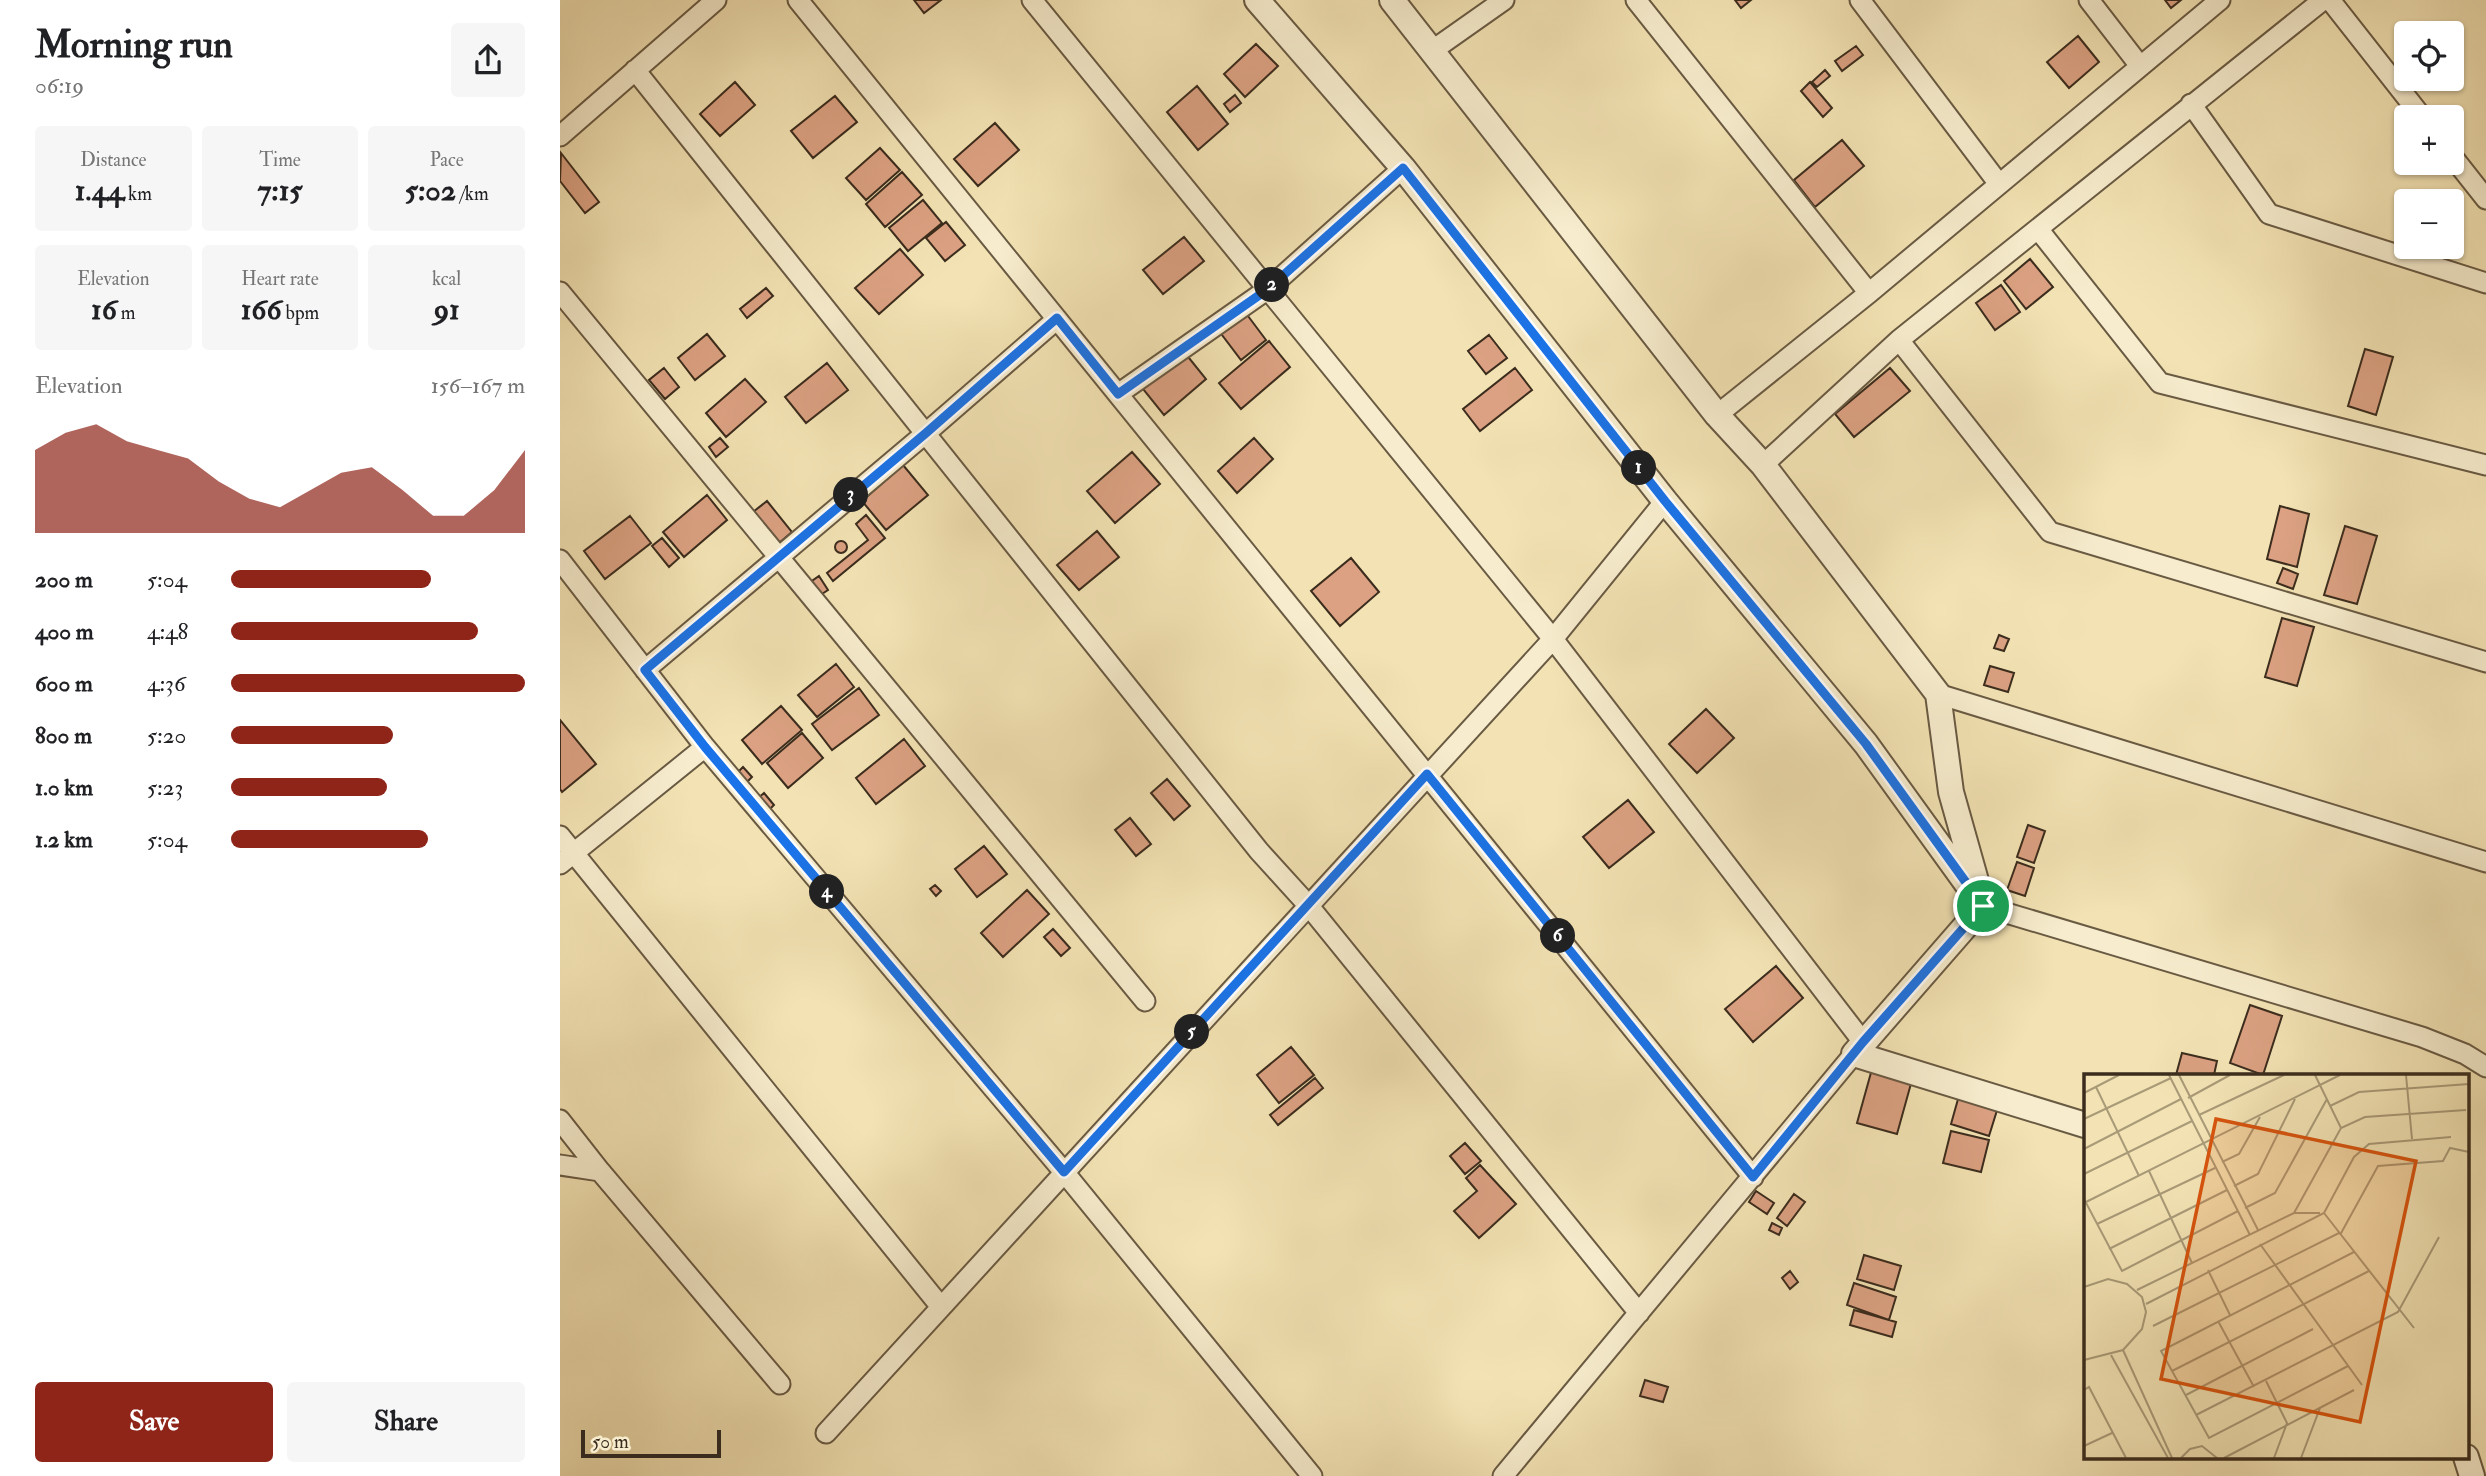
<!DOCTYPE html>
<meta charset="utf-8">
<style>
body{margin:0;font-family:"IM FELL Double Pica",serif;background:#f6f6f6;color:#202124;height:100vh;display:flex;flex-direction:column;font-size:26px;white-space:nowrap}
*{box-sizing:border-box;margin:0}
p{font-size:23px;color:#757577}
.icon{flex:none;width:38px;height:38px;fill:none;stroke:currentColor;stroke-width:2;stroke-linecap:round;stroke-linejoin:round}
.map{position:relative;flex:1;overflow:hidden}
.drawer{display:flex;flex-direction:column;background:#fff;width:560px}
.drawer>*{flex:none}
.buttons{position:absolute;left:1834px;top:21px;display:grid;gap:14px}
.buttons a{display:grid;place-items:center;width:70px;height:70px;border-radius:7px;background:#fff;box-shadow:0 2px 5px #0004;font-size:35px}
.scale{position:absolute;left:21px;bottom:18px;width:140px;box-sizing:border-box;padding-left:7px;border:4px solid #3b2c1d;border-top:0;font-size:19px;line-height:24px;white-space:nowrap;color:#3b2c1d;-webkit-text-stroke:5px #f7edce;paint-order:stroke}
.pin{position:absolute;display:grid;place-items:center;width:60px;height:60px;color:#fff;margin:-30px;border:4px solid #fff;border-radius:50%;box-shadow:0 2px 7px #0007}
.km{position:absolute;width:35px;height:35px;margin:-18px;border-radius:50%;background:#222;color:#fff;font-size:19px;line-height:35px;text-align:center}
.round{display:grid;place-items:center;flex:none;width:74px;height:74px;border-radius:7px;background:#f6f6f6}
.overview{display:flex;align-items:center;justify-content:space-between;height:119px;padding:0 35px}
h1{font-size:38px;font-weight:700;line-height:52px}
.figures{display:grid;grid-template-columns:repeat(3,1fr);gap:10px;height:119px;padding:7px 35px}
.figures div{display:grid;align-content:center;border-radius:7px;background:#f6f6f6;text-align:center}
.figures b{font-size:30px;font-weight:700}
.figures small{font-size:19px;font-weight:400}
.figures p{font-size:19px}
.chart{height:196px;padding:14px 35px}
.chart p{display:flex;justify-content:space-between}
.chart svg{width:100%;height:126px;margin-top:7px;fill:#8f2418;opacity:.7}
.primary-button{display:flex;gap:14px;margin-top:auto;padding:14px 35px}
.primary-button a{flex:1;height:80px;border-radius:7px;background:#8f2418;color:#fff;font-size:28px;font-weight:700;line-height:80px;text-align:center}
.primary-button a+a{background:#f6f6f6;color:#202124}
ul{padding:0 35px;list-style:none;font-size:23px}
li{display:grid;grid-template-columns:112px 84px 1fr;align-items:center;height:52px}
li i{height:18px;border-radius:9px;background:#8f2418}
main{display:flex;flex:1;min-height:0}
.map>svg:first-child{display:block}
.building{fill:#dba182;stroke:#3b2c1d;stroke-width:2}
.lines{fill:none;stroke-linecap:round;stroke-linejoin:round}
.minor-casing{stroke:#695a43;stroke-width:23}
.tertiary-casing{stroke:#695a43;stroke-width:28}
.minor{stroke:#f7edce;stroke-width:19}
.tertiary{stroke:#f7edce;stroke-width:24}
.route-casing{stroke:#fff;stroke-width:14}
.route{stroke:#1a73e8;stroke-width:9}
.inset-road{fill:none;stroke:#a99a78;stroke-width:2}
.view{fill:#d7540e;fill-opacity:0.15;stroke:#d7540e;stroke-width:3.5}
.inset-edge{fill:none;stroke:#3b2c1d;stroke-width:3.5}
</style>
<main>
<section class="drawer">
<div class="overview"><div><h1>Morning run</h1><p>06:19</p></div><a class="round"><svg class="icon" aria-label="share" viewBox="0 0 24 24"><path d="M12 15V3M7 8l5-5 5 5M5 13v7h14v-7"/></svg></a></div>
<div class="figures">
<div><p>Distance</p><b>1.44<small> km</small></b></div>
<div><p>Time</p><b>7:15</b></div>
<div><p>Pace</p><b>5:02<small> /km</small></b></div>
</div>
<div class="figures">
<div><p>Elevation</p><b>16<small> m</small></b></div>
<div><p>Heart rate</p><b>166<small> bpm</small></b></div>
<div><p>kcal</p><b>91</b></div>
</div>
<div class="chart"><p><span>Elevation</span>156–167 m</p>
<svg viewBox="0 0 160 44" preserveAspectRatio="none"><path d="M0 44V15L10 9L20 6L30 12L40 15L50 18L60 26L70 32L80 35L90 29L100 23L110 21L120 29L130 38L140 38L150 29L160 15V44z"/></svg>
</div>
<ul>
<li><b>200 m</b>5:04<i style="width:68%"></i></li>
<li><b>400 m</b>4:48<i style="width:84%"></i></li>
<li><b>600 m</b>4:36<i style="width:100%"></i></li>
<li><b>800 m</b>5:20<i style="width:55%"></i></li>
<li><b>1.0 km</b>5:23<i style="width:53%"></i></li>
<li><b>1.2 km</b>5:04<i style="width:67%"></i></li>
</ul>
<div class="primary-button"><a>Save</a><a>Share</a></div>
</section>
<div class="map">
<svg width="1926" height="1476" viewBox="0 0 1926 1476">
<rect width="100%" height="100%" fill="#f3e3b4"/>
<filter id="stains"><feTurbulence type="fractalNoise" baseFrequency=".00286" numOctaves="4"/><feColorMatrix values="0 0 0 0 .2 0 0 0 0 .09 0 0 0 0 .02 0 0 0 .5 -.17"/></filter>
<radialGradient id="worn" r=".72"><stop offset=".6" stop-color="#630" stop-opacity="0"/><stop offset="1" stop-color="#630" stop-opacity=".3"/></radialGradient>
<!-- building -->
<path class="building" d="M 354,0 L 381,0 L 364,13 Z
M 1175,0 L 1191,0 L 1181,8 Z
M 1605,0 L 1621,0 L 1611,8 Z
M 1518,36 L 1539,62 L 1509,88 L 1487,62 Z
M 696,44 L 718,66 L 685,97 L 664,74 Z
M 1296,46 L 1303,55 L 1282,71 L 1275,61 Z
M 1265,70 L 1270,76 L 1257,87 L 1252,82 Z
M 175,82 L 195,105 L 160,136 L 140,114 Z
M 1250,82 L 1272,108 L 1263,117 L 1241,91 Z
M 637,86 L 668,124 L 638,150 L 607,112 Z
M 675,95 L 681,103 L 670,112 L 664,104 Z
M 275,96 L 297,122 L 253,158 L 231,131 Z
M 435,123 L 459,150 L 418,186 L 394,159 Z
M 1282,140 L 1304,166 L 1255,207 L 1234,180 Z
M 320,148 L 340,170 L 306,200 L 286,178 Z
M 1,153 L 39,202 L 25,213 L 0,181 Z
M 342,172 L 362,195 L 325,227 L 306,204 Z
M 363,200 L 382,223 L 348,251 L 329,228 Z
M 386,222 L 405,245 L 385,261 L 366,238 Z
M 624,237 L 644,261 L 603,294 L 583,270 Z
M 340,249 L 363,275 L 319,314 L 295,288 Z
M 1470,259 L 1493,287 L 1466,309 L 1444,281 Z
M 1441,285 L 1460,312 L 1435,330 L 1416,303 Z
M 206,288 L 213,296 L 187,318 L 180,309 Z
M 685,312 L 706,340 L 681,360 L 659,331 Z
M 147,334 L 165,356 L 135,380 L 118,358 Z
M 929,335 L 947,358 L 926,374 L 908,351 Z
M 709,341 L 730,367 L 681,409 L 659,383 Z
M 1805,349 L 1833,357 L 1816,415 L 1788,406 Z
M 625,353 L 646,379 L 604,415 L 583,389 Z
M 267,363 L 288,390 L 246,423 L 225,397 Z
M 104,368 L 119,387 L 105,399 L 89,380 Z
M 955,368 L 972,390 L 920,431 L 903,409 Z
M 1330,368 L 1350,391 L 1294,437 L 1275,414 Z
M 185,379 L 206,402 L 166,437 L 146,413 Z
M 160,438 L 168,447 L 156,457 L 149,447 Z
M 694,438 L 713,459 L 677,493 L 658,471 Z
M 572,452 L 600,484 L 555,523 L 527,491 Z
M 343,465 L 368,495 L 326,530 L 302,501 Z
M 147,495 L 167,520 L 124,557 L 103,532 Z
M 207,501 L 232,532 L 218,544 L 193,512 Z
M 1720,506 L 1749,514 L 1737,567 L 1707,559 Z
M 306,515 L 325,538 L 273,581 L 267,573 L 308,540 L 296,524 Z
M 70,516 L 91,543 L 45,579 L 24,551 Z
M 1785,526 L 1817,536 L 1797,604 L 1764,595 Z
M 537,531 L 559,557 L 519,590 L 497,565 Z
M 102,538 L 119,558 L 109,567 L 92,546 Z
M275 547a6 6 0 1 1 12 0a6 6 0 1 1-12 0Z
M 791,558 L 819,592 L 780,626 L 751,591 Z
M 1723,568 L 1738,574 L 1733,589 L 1717,583 Z
M 259,576 L 268,590 L 259,596 L 249,583 Z
M 1722,618 L 1754,627 L 1737,686 L 1705,677 Z
M 1439,635 L 1449,639 L 1444,651 L 1434,648 Z
M 276,664 L 294,687 L 257,717 L 238,695 Z
M 1430,666 L 1454,673 L 1448,692 L 1424,685 Z
M 299,688 L 319,715 L 272,750 L 252,724 Z
M 221,706 L 242,730 L 202,764 L 182,740 Z
M 1146,709 L 1174,738 L 1137,773 L 1109,744 Z
M 0,720 L 36,764 L 2,792 L 0,789 Z
M 242,733 L 263,758 L 228,788 L 207,763 Z
M 344,739 L 365,766 L 316,804 L 296,778 Z
M 183,767 L 192,777 L 185,784 L 176,774 Z
M 607,779 L 630,806 L 614,820 L 591,793 Z
M 204,793 L 214,805 L 207,812 L 197,799 Z
M 1068,800 L 1094,832 L 1049,868 L 1023,837 Z
M 570,818 L 591,844 L 576,856 L 555,830 Z
M 1468,825 L 1485,831 L 1474,863 L 1457,857 Z
M 424,846 L 447,874 L 417,897 L 395,869 Z
M 1457,862 L 1474,868 L 1465,896 L 1447,890 Z
M 375,885 L 381,891 L 376,896 L 370,889 Z
M 467,890 L 489,914 L 443,957 L 421,933 Z
M 493,929 L 510,948 L 501,956 L 484,937 Z
M 1216,966 L 1243,998 L 1193,1042 L 1165,1009 Z
M 1690,1005 L 1722,1016 L 1703,1075 L 1670,1063 Z
M 731,1047 L 754,1075 L 719,1103 L 697,1075 Z
M 1622,1053 L 1657,1061 L 1654,1075 L 1616,1075 Z
M 1312,1069 L 1352,1080 L 1337,1134 L 1297,1123 Z
M 755,1078 L 763,1088 L 718,1125 L 710,1115 Z
M 1400,1092 L 1439,1104 L 1429,1136 L 1391,1124 Z
M 1391,1131 L 1429,1140 L 1421,1172 L 1383,1163 Z
M 905,1143 L 921,1161 L 905,1174 L 890,1156 Z
M 920,1165 L 956,1204 L 919,1238 L 894,1211 L 917,1191 L 906,1178 Z
M 1196,1191 L 1214,1203 L 1207,1214 L 1189,1202 Z
M 1234,1194 L 1245,1202 L 1227,1226 L 1217,1218 Z
M 1212,1223 L 1222,1228 L 1219,1235 L 1209,1230 Z
M 1304,1255 L 1341,1266 L 1334,1290 L 1297,1279 Z
M 1230,1271 L 1238,1282 L 1230,1289 L 1222,1278 Z
M 1294,1283 L 1336,1297 L 1329,1320 L 1287,1305 Z
M 1294,1310 L 1336,1322 L 1332,1337 L 1290,1325 Z
M 1085,1380 L 1108,1387 L 1103,1402 L 1080,1396 Z"/>
<g class="lines">
<defs>
<path id="minor" d="M 238,0 L 1193,1177
M 472,0 L 993,639 L 1303,1042
M 1076,0 L 1309,293
M 1300,0 L 1439,184
M 1529,0 L 1580,66
M 1770,0 L 1862,117
M 873,50 L 944,0
M 75,70 L 699,851 L 748,905 L 1079,1313
M 1631,104 L 1709,214 L 1926,283
M 0,136 L 156,0
M 1892,156 L 1926,199
M 1478,229 L 1600,383 L 1926,465
M 0,292 L 585,1001
M 1339,340 L 1490,532 L 1926,662
M 558,394 L 708,289 L 843,168
M 1157,415 L 1309,293 L 1660,0
M 1203,465 L 1339,340 L 1763,0
M 0,560 L 145,747 L 504,1172 L 752,1476
M 85,670 L 366,433 L 497,319
M 1378,694 L 1926,862
M 0,836 L 381,1307
M 0,864 L 145,747
M 1423,906 L 1862,1037 L 1905,1054 L 1926,1067
M 0,1120 L 40,1171 L 220,1384
M 0,1165 L 40,1171
M 266,1433 L 993,639 L 1105,501
M 943,1476 L 1294,1054"/>
<path id="tertiary" d="M 697,0 L 843,168 L 1105,501 L 1306,744 L 1423,906
M 832,0 L 1157,415 L 1203,465 L 1378,694 L 1391,792 L 1418,888
M 1423,906 L 1294,1054 L 1525,1125
M 1906,1457 L 1912,1476"/>
</defs>
<!-- minor casing -->
<use href="#minor" class="minor-casing"/>
<!-- tertiary casing -->
<use href="#tertiary" class="tertiary-casing"/>
<!-- minor -->
<use href="#minor" class="minor"/>
<!-- tertiary -->
<use href="#tertiary" class="tertiary"/>
</g>
<g class="lines">
<defs>
<path id="route" d="M 843,168 L 1105,501 L 1306,744 L 1423,906 L 1303,1042 L 1193,1177 L 867,774 L 504,1172 L 145,747 L 85,670 L 366,433 L 497,318 L 558,394 L 708,289 Z"/>
</defs>
<!-- route casing -->
<use href="#route" class="route-casing"/>
<!-- route -->
<use href="#route" class="route"/>
</g>
<!-- overview -->
<g transform="translate(1524 1074)">
<rect width="385" height="385" fill="#f3e3b4"/>
<path class="inset-road" d="M 85,1 L 166,161M 95,1 L 174,156M 231,1 L 257,54M 322,1 L 328,65M 12,13 L 55,102M 0,19 L 35,1M 104,24 L 146,1M 246,32 L 275,18 L 385,10M 115,41 L 200,1M 0,45 L 87,4M 0,75 L 97,25M 138,88 L 155,80 L 176,43M 65,97 L 108,189M 0,100 L 108,47M 150,112 L 174,100 L 211,25M 0,125 L 38,197 L 154,137M 0,129 L 256,1M 161,134 L 191,119 L 243,25M 210,139 L 257,54 L 281,43 L 382,36M 240,139 L 330,254M 13,150 L 131,94M 256,161 L 294,92 L 359,87 L 366,74 L 385,78M 176,170 L 278,311M 25,175 L 143,116M 124,196 L 146,241M 0,213 L 24,205 L 43,210 L 58,223 L 62,238 L 58,255 L 39,276 L 0,286M 53,216 L 210,139 L 236,139M 62,230 L 240,139 L 270,83 L 285,70 L 367,63M 134,247 L 170,313M 69,252 L 255,159M 39,276 L 88,384M 27,281 L 84,384M 264,292 L 125,364 L 77,277 L 270,178M 88,297 L 285,197M 182,307 L 203,349 L 190,384M 0,316 L 5,313 L 42,384M 102,321 L 229,255M 112,341 L 314,238 L 355,163M 0,372 L 28,359M 97,384 L 106,375 L 118,372 L 133,384M 140,384 L 270,316M 217,384 L 236,334"/>
<path class="view" d="M 132,45 L 332,87 L 276,348 L 77,305 Z"/>
<rect width="385" height="385" class="inset-edge"/>
</g>
<rect width="100%" height="100%" filter="url(#stains)"/>
<rect width="100%" height="100%" fill="url(#worn)"/>
</svg>
<div class="buttons">
<a><svg class="icon" aria-label="locate" viewBox="0 0 24 24"><circle cx="12" cy="12" r="6"/><path d="M12 2v4M12 18v4M2 12h4M18 12h4"/></svg></a>
<a>+</a>
<a>−</a>
</div>
<div class="scale">50 m</div>
<div class="pin" style="left:1423px;top:906px;background:#1e9e55"><svg class="icon" aria-label="arrive" viewBox="0 0 24 24"><path d="M6 21V4h12l-3 4 3 4H6"/></svg></div>
<b class="km" style="left:1079px;top:468px">1</b>
<b class="km" style="left:712px;top:285px">2</b>
<b class="km" style="left:291px;top:495px">3</b>
<b class="km" style="left:267px;top:892px">4</b>
<b class="km" style="left:632px;top:1032px">5</b>
<b class="km" style="left:998px;top:936px">6</b>
</div>
</main>
